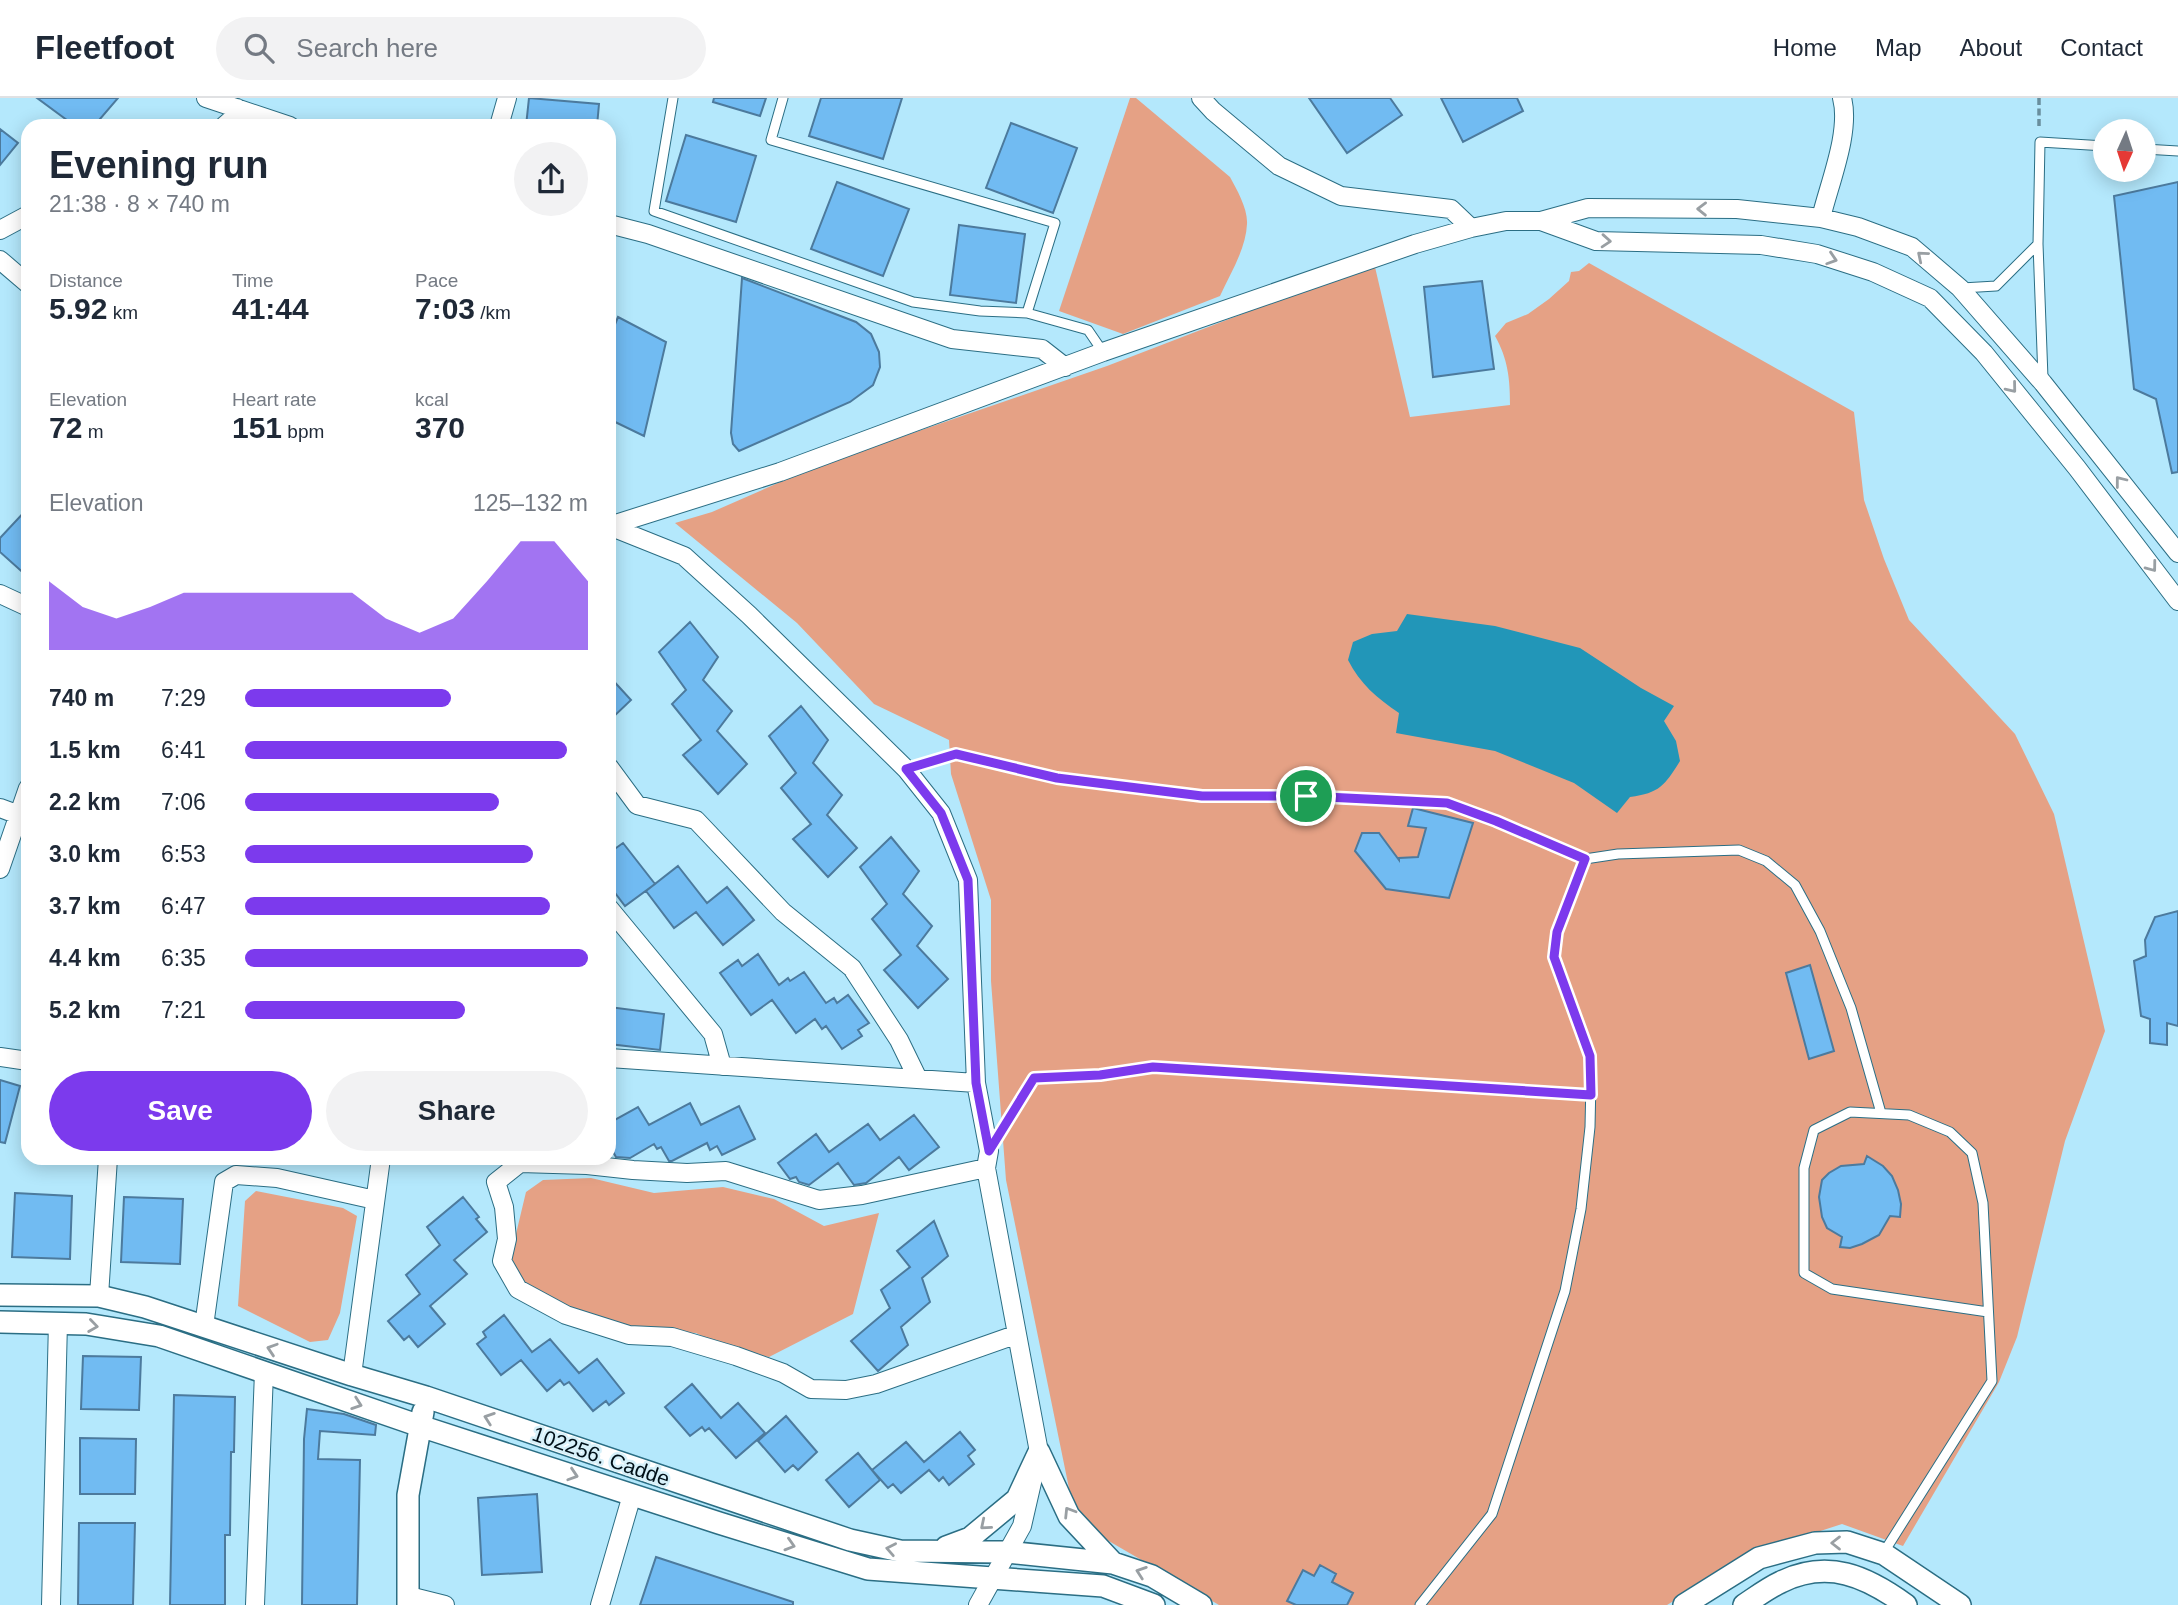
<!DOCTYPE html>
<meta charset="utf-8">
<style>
body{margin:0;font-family:Helvetica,sans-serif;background:#f2f2f3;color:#1f2937;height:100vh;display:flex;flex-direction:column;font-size:26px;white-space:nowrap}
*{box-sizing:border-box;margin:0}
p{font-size:23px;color:#747a83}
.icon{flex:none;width:38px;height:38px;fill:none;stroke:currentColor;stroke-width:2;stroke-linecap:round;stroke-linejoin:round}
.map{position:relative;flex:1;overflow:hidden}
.side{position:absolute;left:21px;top:21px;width:595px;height:1046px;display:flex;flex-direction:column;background:#fff;border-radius:21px;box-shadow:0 4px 18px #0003}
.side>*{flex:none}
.needle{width:46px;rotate:183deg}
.buttons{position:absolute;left:2093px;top:21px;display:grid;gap:14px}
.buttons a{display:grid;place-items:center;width:63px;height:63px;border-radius:50%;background:#fff;box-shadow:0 4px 18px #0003;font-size:35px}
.pin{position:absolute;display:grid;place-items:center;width:60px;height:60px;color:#fff;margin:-30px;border:4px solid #fff;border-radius:50%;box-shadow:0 2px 7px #0007}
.round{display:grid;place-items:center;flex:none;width:74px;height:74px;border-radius:37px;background:#f2f2f3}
.headline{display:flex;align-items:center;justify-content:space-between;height:119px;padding:0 28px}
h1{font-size:38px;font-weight:700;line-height:52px}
.figures{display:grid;grid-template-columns:repeat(3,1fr);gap:10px;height:119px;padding:7px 28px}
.figures div{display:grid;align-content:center}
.figures b{font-size:30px;font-weight:700}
.figures small{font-size:19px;font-weight:400}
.figures p{font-size:19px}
.chart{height:196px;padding:14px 28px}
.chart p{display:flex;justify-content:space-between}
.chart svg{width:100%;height:126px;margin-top:7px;fill:#7c3aed;opacity:.7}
.cta{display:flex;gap:14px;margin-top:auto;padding:14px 28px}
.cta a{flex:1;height:80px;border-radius:42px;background:#7c3aed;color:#fff;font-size:28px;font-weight:700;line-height:80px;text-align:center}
.cta a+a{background:#f2f2f3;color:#1f2937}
ul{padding:0 28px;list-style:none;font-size:23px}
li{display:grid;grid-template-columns:112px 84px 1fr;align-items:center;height:52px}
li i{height:18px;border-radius:9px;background:#7c3aed}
header{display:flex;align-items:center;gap:42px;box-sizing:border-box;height:98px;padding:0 35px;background:#fff;border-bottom:2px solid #e0e1e3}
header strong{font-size:33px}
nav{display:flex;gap:38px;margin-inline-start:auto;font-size:24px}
.search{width:490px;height:63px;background:#f2f2f3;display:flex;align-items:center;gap:18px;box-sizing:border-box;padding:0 24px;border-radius:38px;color:#747a83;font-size:26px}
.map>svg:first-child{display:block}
.green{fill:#e5a185}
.water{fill:#2296b8}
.building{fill:#71bbf2;stroke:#4c7a9d;stroke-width:2}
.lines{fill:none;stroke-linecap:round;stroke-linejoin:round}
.service-casing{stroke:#2b6e84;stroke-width:11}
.minor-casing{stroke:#2b6e84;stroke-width:20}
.tertiary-casing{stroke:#2b6e84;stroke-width:24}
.path{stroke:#698e9d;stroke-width:3.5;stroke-dasharray:7 3.5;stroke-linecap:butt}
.service{stroke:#fff;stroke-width:9}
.minor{stroke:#fff;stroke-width:18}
.tertiary{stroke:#fff;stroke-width:21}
.oneway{stroke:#999fa3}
.route-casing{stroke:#fff;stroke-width:14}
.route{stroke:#7c3aed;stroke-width:9}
.labels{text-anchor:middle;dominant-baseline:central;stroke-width:5;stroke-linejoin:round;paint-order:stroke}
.street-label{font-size:21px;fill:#001018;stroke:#d7f1fa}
</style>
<header>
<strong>Fleetfoot</strong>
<div class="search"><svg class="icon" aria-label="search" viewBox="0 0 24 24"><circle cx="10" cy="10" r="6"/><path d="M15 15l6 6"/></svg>Search here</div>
<nav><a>Home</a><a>Map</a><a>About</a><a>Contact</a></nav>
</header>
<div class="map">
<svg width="2178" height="1507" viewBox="0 0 2178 1507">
<rect width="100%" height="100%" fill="#b4e8fc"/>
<!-- green -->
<path class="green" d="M 1130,0 L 1136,0 L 1230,79 C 1237,92 1248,111 1247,126 C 1246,151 1230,176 1220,198 L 1123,236 L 1059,213 Z
M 1589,165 L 1854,314 L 1864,402 L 1884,461 L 1909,522 L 2015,636 L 2054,716 L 2105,933 L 2065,1043 L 2017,1239 L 1999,1284 L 1903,1448 L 1842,1426 L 1753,1455 L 1667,1507 L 1219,1507 L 1107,1442 L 1086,1423 L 1071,1400 L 1006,1082 L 991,883 L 991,802 L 951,676 L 949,642 L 874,606 L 797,525 L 675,425 L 712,414 L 817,368 L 1107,268 L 1323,185 L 1375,169 L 1410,319 L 1510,307 C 1510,281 1508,261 1495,238 L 1506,225 L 1528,216 L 1549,201 L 1569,183 L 1571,174 L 1579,173 Z
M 591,1080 L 654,1095 L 723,1089 L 774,1101 L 824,1128 L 879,1115 L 853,1216 L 769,1259 L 726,1250 L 696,1235 L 634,1231 L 541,1206 L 511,1183 L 510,1161 L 526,1094 L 543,1082 Z
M 256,1093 L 343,1110 L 357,1118 L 340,1215 L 328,1242 L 310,1244 L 238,1208 L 245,1103 Z"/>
<!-- water -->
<path class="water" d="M 1407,516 L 1495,528 L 1580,550 L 1641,590 L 1674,608 L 1664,623 L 1676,643 L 1680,663 C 1665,687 1660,695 1630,699 L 1617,715 L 1574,685 L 1495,653 L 1396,635 L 1399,615 C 1377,600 1360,586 1348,562 L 1353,544 L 1372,536 L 1397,533 Z"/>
<!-- building -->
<path class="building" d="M 37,0 L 118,0 L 94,28 L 75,28 Z
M 529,0 L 599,6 L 597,28 L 526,28 Z
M 714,0 L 766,0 L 760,18 L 713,4 Z
M 821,0 L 902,0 L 883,61 L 809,38 Z
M 1309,0 L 1390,0 L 1402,17 L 1347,55 Z
M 1441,0 L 1517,0 L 1523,13 L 1463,44 Z
M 1011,25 L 1077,50 L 1053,115 L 986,90 Z
M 0,31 L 18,45 L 0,67 Z
M 686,37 L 756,58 L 736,124 L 666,103 Z
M 837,84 L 909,111 L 883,178 L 811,151 Z
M 2178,84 L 2178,374 L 2172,375 L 2156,301 L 2134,291 L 2114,98 Z
M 959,127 L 1025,136 L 1016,205 L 950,197 Z
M 742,180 L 856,224 L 871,236 L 879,254 L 880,269 L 873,287 L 850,304 L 739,353 L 733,346 L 731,335 Z
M 1482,183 L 1494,271 L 1433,279 L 1424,189 Z
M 618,219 L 666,244 L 644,338 L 609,321 L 609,241 Z
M 28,410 L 28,479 L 0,454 L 0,440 Z
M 690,524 L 718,559 L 703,582 L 732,613 L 717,633 L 747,666 L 718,696 L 683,657 L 701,642 L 672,606 L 686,592 L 659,554 Z
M 609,578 L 631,602 L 609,623 Z
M 801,608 L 828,642 L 813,665 L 842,697 L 827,717 L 857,750 L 828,779 L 793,741 L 811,726 L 781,690 L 796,675 L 769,638 Z
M 1413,710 L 1473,725 L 1449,800 L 1386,791 L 1355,753 L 1362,735 L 1379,735 L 1399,762 L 1399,760 L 1418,759 L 1426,730 L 1408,728 Z
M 891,739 L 919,773 L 903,796 L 932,828 L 917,848 L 948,881 L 918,910 L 884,872 L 901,857 L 872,821 L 887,806 L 860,769 Z
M 623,745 L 655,786 L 625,808 L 609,787 L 609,755 Z
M 678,768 L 707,805 L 727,789 L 754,822 L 723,847 L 696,814 L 674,830 L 646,793 Z
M 2178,813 L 2178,928 L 2167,925 L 2167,947 L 2150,945 L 2150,921 L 2141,918 L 2134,863 L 2146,858 L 2145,842 L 2155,819 Z
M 758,856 L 779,887 L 788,880 L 790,883 L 804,874 L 826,905 L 834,900 L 837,905 L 848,897 L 869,925 L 858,932 L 862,938 L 842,951 L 826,928 L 822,931 L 815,921 L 796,935 L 772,902 L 751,917 L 720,875 L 738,862 L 742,868 Z
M 1810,867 L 1834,953 L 1809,961 L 1786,875 Z
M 609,909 L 664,916 L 660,952 L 609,946 Z
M 0,982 L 20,988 L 5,1045 L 0,1044 Z
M 690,1005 L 701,1027 L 739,1008 L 755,1041 L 722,1057 L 717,1048 L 710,1052 L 707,1045 L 672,1063 L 669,1063 L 661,1049 L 657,1051 L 654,1046 L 630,1060 L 616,1059 L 609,1047 L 609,1025 L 638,1009 L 649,1027 Z
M 914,1017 L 939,1049 L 909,1072 L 899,1059 L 866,1085 L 854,1087 L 838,1065 L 809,1087 L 799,1084 L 796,1079 L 790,1081 L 778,1065 L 816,1036 L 829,1054 L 868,1026 L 880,1042 Z
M 1867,1058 L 1883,1068 L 1892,1078 L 1898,1092 L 1901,1106 L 1900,1119 L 1890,1118 L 1879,1137 L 1862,1146 L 1850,1150 L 1840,1149 L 1842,1139 L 1827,1130 L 1822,1119 L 1819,1099 L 1822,1082 L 1829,1075 L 1841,1068 L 1864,1066 Z
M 15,1095 L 72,1098 L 70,1161 L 12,1159 Z
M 124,1099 L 183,1101 L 180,1166 L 121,1164 Z
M 463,1099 L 479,1119 L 476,1121 L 487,1134 L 454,1162 L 467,1176 L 430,1208 L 445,1226 L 418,1249 L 409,1238 L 404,1242 L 388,1223 L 420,1196 L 406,1177 L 440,1147 L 427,1129 Z
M 934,1123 L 948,1158 L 922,1180 L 930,1204 L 901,1229 L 908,1247 L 878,1273 L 851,1243 L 890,1210 L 881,1192 L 910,1169 L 897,1153 Z
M 504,1217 L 532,1254 L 550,1241 L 579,1275 L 597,1261 L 624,1295 L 609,1307 L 606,1303 L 593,1313 L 569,1284 L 564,1287 L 560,1282 L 547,1293 L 521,1262 L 501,1277 L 477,1246 L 486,1239 L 483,1234 Z
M 83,1258 L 141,1259 L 139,1312 L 81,1311 Z
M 692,1286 L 721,1320 L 738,1305 L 765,1335 L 736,1360 L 709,1330 L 705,1333 L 702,1329 L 690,1338 L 665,1309 Z
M 174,1297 L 235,1299 L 234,1354 L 231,1354 L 230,1437 L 225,1437 L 225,1507 L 170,1507 Z
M 307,1311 L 344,1316 L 376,1327 L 375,1337 L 320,1333 L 318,1361 L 360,1362 L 357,1507 L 302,1507 L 304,1341 Z
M 786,1318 L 817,1354 L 798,1372 L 793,1367 L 785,1374 L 758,1343 Z
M 960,1334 L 975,1352 L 968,1358 L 974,1366 L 949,1387 L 943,1379 L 939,1383 L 929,1372 L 901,1395 L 893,1386 L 888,1390 L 872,1372 L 906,1344 L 924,1364 Z
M 80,1340 L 136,1341 L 135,1396 L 80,1396 Z
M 858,1355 L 880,1382 L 849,1409 L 826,1382 Z
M 537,1396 L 542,1474 L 482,1477 L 478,1400 Z
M 79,1425 L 135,1425 L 133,1507 L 78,1507 Z
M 656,1459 L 793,1504 L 793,1507 L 640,1507 Z
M 1320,1467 L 1336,1476 L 1332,1484 L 1353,1495 L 1347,1507 L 1296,1507 L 1287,1503 L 1303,1472 L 1314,1478 Z"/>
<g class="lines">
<defs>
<path id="service" d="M 673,0 L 654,113 L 913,204 L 980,213 L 1027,215
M 783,0 L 771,42 L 1055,125 L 1027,215 L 1088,232 L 1103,254
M 2144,51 L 2178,53
M 2038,146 L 2043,280
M 1962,190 L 1996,188 L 2038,146 L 2040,44 L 2105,48
M 906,671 L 956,656 L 1057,680 L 1202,698 L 1306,698 L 1447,705 L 1496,723 L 1585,761 L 1618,756 L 1739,752 L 1766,763 L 1795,787 L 1820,833 L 1851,910 L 1881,1015
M 1884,1454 L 1992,1283 L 1983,1105 L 1972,1055 L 1950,1034 L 1909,1017 L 1850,1014 L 1814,1032 L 1804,1070 L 1804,1175 L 1832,1191 L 1988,1214
M 1420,1507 L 1492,1416 L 1565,1193 L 1581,1111 L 1590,1029 L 1591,982 L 1590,958 L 1554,859 L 1557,834 L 1585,761"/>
<path id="minor" d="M 206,0 L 290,28
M 1201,0 L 1213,13 L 1279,68 L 1341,98 L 1451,111 L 1471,130
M 224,28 L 232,21 L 237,10
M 499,28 L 507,0
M 1821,120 C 1829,86 1851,34 1842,0
M 1541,123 L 1596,143 L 1761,147 L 1817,156 L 1873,174 L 1930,200 L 1984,255 L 2077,370 L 2178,503
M 609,126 L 648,136 L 952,241 L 1042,251 L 1065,269
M 0,132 L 28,117
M 0,162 L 28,186
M 609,428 L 780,374 L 1103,254 L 1415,146 L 1471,130 L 1506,123 L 1541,123 L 1588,110 L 1737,111 L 1821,120 L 1858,129 L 1912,149 L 1960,190 L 2043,285 L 2178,455
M 609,428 L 684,458 L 749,517 L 906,671 L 941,715 L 968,782 L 976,985
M 0,496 L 28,509
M 609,669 L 637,707 L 696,722 L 783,814 L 852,870 L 899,942 L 918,981
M 0,710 L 19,717
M 0,771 L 28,690
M 609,810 L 713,936 L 722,968
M 0,959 L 28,963
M 609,960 L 976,985 L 989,1053 L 986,1070 L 1039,1354 L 1022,1428 L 978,1507
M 986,1070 L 862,1097 L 819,1102 L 726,1073 L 687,1075 L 633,1072 L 587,1067 L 520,1065 L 496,1084 L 504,1109 L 507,1141 L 502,1163 L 518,1191 L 566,1217 L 629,1237 L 672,1239 L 736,1258 L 783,1275 L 811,1291 L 846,1292 L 876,1286 L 1015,1237
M 99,1198 L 108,1060
M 204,1228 L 224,1084 L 236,1077 L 277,1080 L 375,1102
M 352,1277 L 381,1060
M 409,1498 L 445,1507
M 51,1507 L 58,1224
M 255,1507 L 264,1274
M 600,1507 L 632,1397"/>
<path id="tertiary" d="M 0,1197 L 99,1198 L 145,1209 L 352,1277 L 426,1299 L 850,1442 L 900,1453 L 1007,1454 L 1113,1465 L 1152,1478 L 1201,1507
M 0,1224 L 86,1226 L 159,1238 L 420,1328 L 719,1425 L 868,1471 L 1103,1488 L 1154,1507
M 1039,1354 L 1069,1418 L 1113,1465
M 946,1449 L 970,1440 L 1017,1401 L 1039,1354
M 408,1507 L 408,1397 L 423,1314
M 1684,1507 L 1759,1460 L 1815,1445 L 1847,1444 L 1884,1456 L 1960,1507
M 1744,1507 C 1756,1499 1768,1490 1781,1484 C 1828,1461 1866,1478 1906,1507"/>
</defs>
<!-- service casing -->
<use href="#service" class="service-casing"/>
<!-- minor casing -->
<use href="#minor" class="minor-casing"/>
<!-- tertiary casing -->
<use href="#tertiary" class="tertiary-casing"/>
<!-- path -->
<path class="path" d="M 2039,0 L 2039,31
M 1002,1033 L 1034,980 L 1100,977 L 1153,969 L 1579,996"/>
<!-- service -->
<use href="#service" class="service"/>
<!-- minor -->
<use href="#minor" class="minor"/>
<!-- tertiary -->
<use href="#tertiary" class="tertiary"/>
</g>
<!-- one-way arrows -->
<defs><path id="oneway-chevron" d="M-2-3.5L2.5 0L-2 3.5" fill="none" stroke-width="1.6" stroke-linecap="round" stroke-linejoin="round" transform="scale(1.75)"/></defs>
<g class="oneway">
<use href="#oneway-chevron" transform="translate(1702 111) rotate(-179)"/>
<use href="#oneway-chevron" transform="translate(1606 143) rotate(4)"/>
<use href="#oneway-chevron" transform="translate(1922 158) rotate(-140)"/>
<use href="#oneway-chevron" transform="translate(1832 161) rotate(18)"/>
<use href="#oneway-chevron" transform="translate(2012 290) rotate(51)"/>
<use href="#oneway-chevron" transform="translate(2120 383) rotate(-128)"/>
<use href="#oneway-chevron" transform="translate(2152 469) rotate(53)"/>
<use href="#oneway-chevron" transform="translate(93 1228) rotate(8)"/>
<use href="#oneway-chevron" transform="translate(272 1251) rotate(-162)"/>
<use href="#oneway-chevron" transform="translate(357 1306) rotate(19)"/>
<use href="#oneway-chevron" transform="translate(489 1320) rotate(-161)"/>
<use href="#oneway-chevron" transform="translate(573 1377) rotate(18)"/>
<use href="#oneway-chevron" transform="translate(1069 1414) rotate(-122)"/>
<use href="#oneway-chevron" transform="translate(985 1427) rotate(140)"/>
<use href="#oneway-chevron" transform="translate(1836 1445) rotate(-180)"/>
<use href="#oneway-chevron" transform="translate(790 1447) rotate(17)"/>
<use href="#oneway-chevron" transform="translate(891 1451) rotate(-169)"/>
<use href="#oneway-chevron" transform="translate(1141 1474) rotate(-161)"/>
</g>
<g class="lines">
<defs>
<path id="route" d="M 956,656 L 1057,680 L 1202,698 L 1306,698 L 1447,705 L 1496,723 L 1585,761 L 1557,834 L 1554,859 L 1590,958 L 1591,997 L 1153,969 L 1100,977 L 1034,980 L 989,1053 L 976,985 L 968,782 L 941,715 L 906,671 Z"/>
</defs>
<!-- route casing -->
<use href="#route" class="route-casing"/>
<!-- route -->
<use href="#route" class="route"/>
</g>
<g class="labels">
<!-- street labels -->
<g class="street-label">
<text transform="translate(601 1358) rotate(19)">102256. Cadde</text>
</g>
</g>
</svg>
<div class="buttons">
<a><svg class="needle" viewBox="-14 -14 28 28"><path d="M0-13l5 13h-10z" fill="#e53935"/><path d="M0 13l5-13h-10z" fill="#747a83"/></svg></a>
</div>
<div class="pin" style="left:1306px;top:698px;background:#1e9e55"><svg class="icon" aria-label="arrive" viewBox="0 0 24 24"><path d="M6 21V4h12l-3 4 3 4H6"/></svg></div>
<section class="side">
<div class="headline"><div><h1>Evening run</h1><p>21:38 · 8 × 740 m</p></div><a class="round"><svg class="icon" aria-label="share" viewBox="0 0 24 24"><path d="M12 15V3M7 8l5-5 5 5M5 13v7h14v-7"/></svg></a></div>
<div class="figures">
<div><p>Distance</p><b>5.92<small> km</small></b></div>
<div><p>Time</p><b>41:44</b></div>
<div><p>Pace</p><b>7:03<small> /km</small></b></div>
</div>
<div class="figures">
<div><p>Elevation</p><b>72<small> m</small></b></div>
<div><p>Heart rate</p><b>151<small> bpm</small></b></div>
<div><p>kcal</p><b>370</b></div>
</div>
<div class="chart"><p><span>Elevation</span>125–132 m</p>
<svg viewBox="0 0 160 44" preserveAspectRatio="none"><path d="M0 44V20L10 29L20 33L30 29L40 24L50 24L60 24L70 24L80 24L90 24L100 33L110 38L120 33L130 20L140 6L150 6L160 20V44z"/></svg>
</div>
<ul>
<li><b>740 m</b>7:29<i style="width:60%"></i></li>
<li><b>1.5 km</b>6:41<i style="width:94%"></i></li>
<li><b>2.2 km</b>7:06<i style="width:74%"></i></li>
<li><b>3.0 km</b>6:53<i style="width:84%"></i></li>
<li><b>3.7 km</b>6:47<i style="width:89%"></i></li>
<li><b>4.4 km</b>6:35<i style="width:100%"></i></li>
<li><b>5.2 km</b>7:21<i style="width:64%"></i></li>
</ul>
<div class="cta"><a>Save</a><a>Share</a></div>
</section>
</div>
